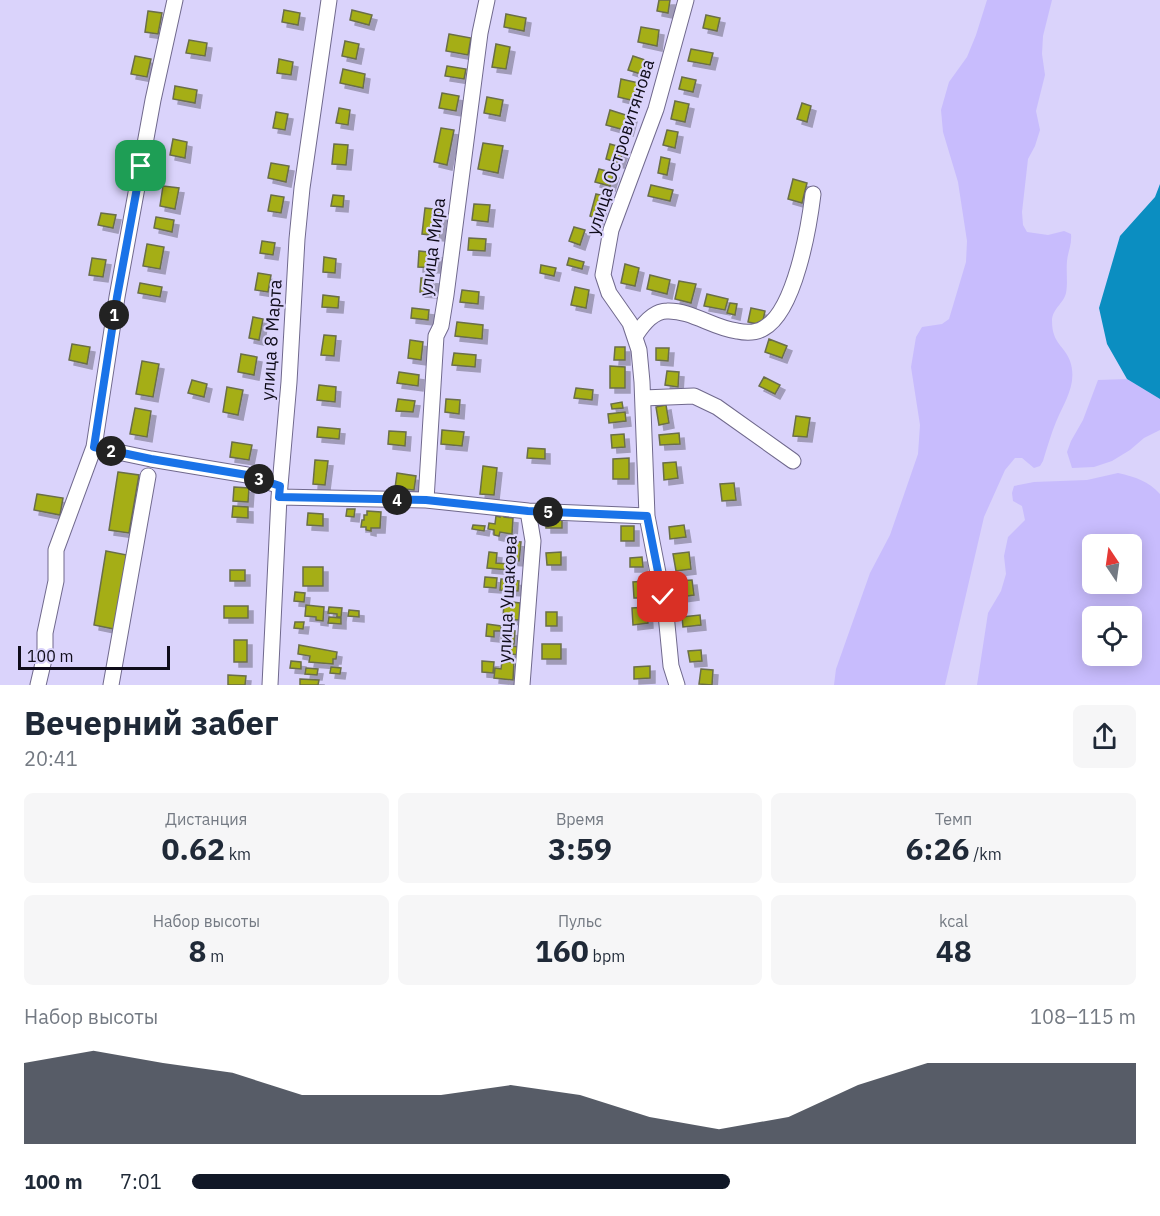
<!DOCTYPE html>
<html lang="ru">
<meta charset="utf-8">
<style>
body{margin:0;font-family:"IBM Plex Sans",sans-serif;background:#f6f6f7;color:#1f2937;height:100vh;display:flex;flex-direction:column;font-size:22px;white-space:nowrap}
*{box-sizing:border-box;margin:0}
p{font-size:20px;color:#747a83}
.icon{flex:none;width:33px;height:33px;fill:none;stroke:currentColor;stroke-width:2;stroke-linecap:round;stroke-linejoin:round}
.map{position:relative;height:685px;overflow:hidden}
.drawer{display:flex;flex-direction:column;background:#fff;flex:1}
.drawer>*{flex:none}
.needle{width:39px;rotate:347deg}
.controls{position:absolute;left:1082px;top:534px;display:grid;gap:12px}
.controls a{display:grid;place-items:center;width:60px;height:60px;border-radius:9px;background:#fff;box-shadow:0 3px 15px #0003;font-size:30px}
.scale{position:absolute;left:18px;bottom:15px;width:152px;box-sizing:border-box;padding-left:6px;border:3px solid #0f0c19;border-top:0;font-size:16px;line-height:21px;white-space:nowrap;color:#0f0c19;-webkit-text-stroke:4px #dad3fb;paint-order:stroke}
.pin{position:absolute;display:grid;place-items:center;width:51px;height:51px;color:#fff;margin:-26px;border-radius:12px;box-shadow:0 3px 9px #0006}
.km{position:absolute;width:30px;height:30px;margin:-15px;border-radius:50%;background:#222;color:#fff;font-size:16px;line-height:30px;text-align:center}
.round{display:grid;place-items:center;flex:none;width:63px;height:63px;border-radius:9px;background:#f6f6f7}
.summary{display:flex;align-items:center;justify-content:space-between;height:102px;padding:0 24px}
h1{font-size:33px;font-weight:700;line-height:45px}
.figures{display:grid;grid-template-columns:repeat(3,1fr);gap:9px;height:102px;padding:6px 24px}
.figures div{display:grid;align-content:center;border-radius:9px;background:#f6f6f7;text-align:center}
.figures b{font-size:30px;font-weight:700}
.figures small{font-size:16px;font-weight:400}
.figures p{font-size:16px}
.chart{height:168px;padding:12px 24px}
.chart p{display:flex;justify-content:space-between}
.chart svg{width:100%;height:108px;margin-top:6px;fill:#111827;opacity:.7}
ul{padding:0 24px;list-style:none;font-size:20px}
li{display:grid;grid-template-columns:96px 72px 1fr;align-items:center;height:45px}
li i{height:15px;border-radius:8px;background:#111827}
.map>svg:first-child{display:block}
.green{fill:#c8bcfd;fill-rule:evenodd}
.water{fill:#0b8ec1}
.building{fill:#a5ae18;stroke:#6a6e49;stroke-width:1.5;filter:url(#shadow)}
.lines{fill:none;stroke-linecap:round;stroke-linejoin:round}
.minor-casing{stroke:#70698d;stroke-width:17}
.minor{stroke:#fff;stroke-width:15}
.route-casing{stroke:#fff;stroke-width:12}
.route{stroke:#1a73e8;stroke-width:8}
.labels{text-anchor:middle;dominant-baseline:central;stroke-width:4.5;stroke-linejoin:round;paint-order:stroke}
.street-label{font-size:18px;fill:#0f0c19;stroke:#dad3fb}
</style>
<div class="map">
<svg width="1160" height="685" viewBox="0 0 1160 685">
<defs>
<filter id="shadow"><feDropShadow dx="5" dy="5" stdDeviation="0" flood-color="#0004"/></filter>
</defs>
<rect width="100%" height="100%" fill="#dad3fb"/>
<!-- green -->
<path class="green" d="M 987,0 L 1052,0 L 1043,36 L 1042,54 L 1045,75 L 1036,111 L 1040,130 L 1035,146 L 1028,159 L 1022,212 L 1023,225 L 1027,232 L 1048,235 L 1064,231 L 1071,234 C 1072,245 1068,251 1067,261 C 1066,271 1068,283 1066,293 C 1064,303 1052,309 1052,321 C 1052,344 1065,346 1070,361 C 1078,384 1064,402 1056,422 C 1051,434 1047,448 1043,461 L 1040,466 L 1034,468 L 1022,458 L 1015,458 L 1005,470 L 984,517 L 945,685 L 834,685 L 836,669 L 870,573 L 890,535 L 918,454 L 920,425 L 911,367 L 916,337 L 922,327 L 942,324 L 949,319 L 966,262 L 967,241 L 958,182 L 943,132 L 941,110 L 949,82 L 967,57 L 976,35 Z
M 1127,379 L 1160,399 L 1160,430 L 1144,438 L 1130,450 L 1112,461 L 1094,467 L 1072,468 L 1067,452 L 1071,441 L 1083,420 L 1098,380 Z
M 1118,473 C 1136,477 1148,481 1160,494 L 1160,685 L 977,685 L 988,613 L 1001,591 L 1006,574 L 1004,556 L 1008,537 L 1025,520 L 1022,506 L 1013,501 L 1012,493 L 1014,486 L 1034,482 L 1087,480 ZM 1131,544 L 1131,584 L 1092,584 L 1092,544 ZM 1131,616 L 1131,656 L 1092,656 L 1092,616 Z"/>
<!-- water -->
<path class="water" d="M 1160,184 L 1160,399 L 1127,379 L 1107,344 L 1099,308 L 1120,236 L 1155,197 Z"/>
<!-- building -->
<path class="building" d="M 659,0 L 670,0 L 668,13 L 657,11 Z
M 284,10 L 300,13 L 298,25 L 282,22 Z
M 352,10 L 372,15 L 369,25 L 350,20 Z
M 148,11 L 162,13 L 158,34 L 145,32 Z
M 506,14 L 526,18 L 524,31 L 504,27 Z
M 706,15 L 720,18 L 717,31 L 703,28 Z
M 641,27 L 659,30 L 657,46 L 638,42 Z
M 449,34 L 471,38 L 468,55 L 446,51 Z
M 189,40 L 207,43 L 205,56 L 186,53 Z
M 345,41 L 359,44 L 356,59 L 342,56 Z
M 496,44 L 510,47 L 506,69 L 492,67 Z
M 691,49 L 713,53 L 710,65 L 688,61 Z
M 135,56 L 151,59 L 147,77 L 131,74 Z
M 633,56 L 648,61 L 644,75 L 628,70 Z
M 279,59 L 293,62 L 291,75 L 277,73 Z
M 447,66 L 466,69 L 464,79 L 445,76 Z
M 343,69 L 365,74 L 363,88 L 340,83 Z
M 682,77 L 696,80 L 693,92 L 679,89 Z
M 621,79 L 639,83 L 635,101 L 618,97 Z
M 175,86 L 197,90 L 195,103 L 173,99 Z
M 442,93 L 459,96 L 456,111 L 439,108 Z
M 487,97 L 503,100 L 500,116 L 484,113 Z
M 675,101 L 689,104 L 685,122 L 671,119 Z
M 802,103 L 811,106 L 807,122 L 797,119 Z
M 339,108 L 350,110 L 348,125 L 336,123 Z
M 610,110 L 632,117 L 628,131 L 606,125 Z
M 276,112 L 288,114 L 285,130 L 273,128 Z
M 441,128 L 454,130 L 447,165 L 434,162 Z
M 667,130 L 678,132 L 675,148 L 663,145 Z
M 173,139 L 187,142 L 185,158 L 170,155 Z
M 483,143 L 503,146 L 498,173 L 478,169 Z
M 334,144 L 348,145 L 346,165 L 332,164 Z
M 610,144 L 624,148 L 619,163 L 606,159 Z
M 661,157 L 670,159 L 667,175 L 658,173 Z
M 271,163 L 289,166 L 286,182 L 268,178 Z
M 599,169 L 614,173 L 610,186 L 595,182 Z
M 793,179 L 807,183 L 802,203 L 788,199 Z
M 651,185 L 673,190 L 670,201 L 648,196 Z
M 163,186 L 179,188 L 175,209 L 160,206 Z
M 596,194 L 605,196 L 598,219 L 590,216 Z
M 271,195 L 284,197 L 281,213 L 268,211 Z
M 333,195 L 344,196 L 343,207 L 331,206 Z
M 474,204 L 490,205 L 488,222 L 472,220 Z
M 425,208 L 442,210 L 439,236 L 422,234 Z
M 101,213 L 116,215 L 113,228 L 98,225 Z
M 156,217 L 174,220 L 172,232 L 154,228 Z
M 574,227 L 585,230 L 580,245 L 569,241 Z
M 469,238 L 486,239 L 485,251 L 468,250 Z
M 262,241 L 275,243 L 273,255 L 260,253 Z
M 147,244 L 164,247 L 160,269 L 143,266 Z
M 419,251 L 437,253 L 435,268 L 418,267 Z
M 324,257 L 336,259 L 335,273 L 323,272 Z
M 92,258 L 106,260 L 103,277 L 89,275 Z
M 569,258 L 584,262 L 582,269 L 567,265 Z
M 625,264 L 639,268 L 635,286 L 621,283 Z
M 541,265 L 556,268 L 554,276 L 540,273 Z
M 258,273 L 271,275 L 268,292 L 255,290 Z
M 650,275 L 670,280 L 667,294 L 647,289 Z
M 421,278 L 434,279 L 432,293 L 420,292 Z
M 679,281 L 696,284 L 691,303 L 675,299 Z
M 140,283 L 162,287 L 160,297 L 138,293 Z
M 575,287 L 589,290 L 586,308 L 571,305 Z
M 462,290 L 479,292 L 478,304 L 460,302 Z
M 707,294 L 728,299 L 725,310 L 704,306 Z
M 323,295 L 339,297 L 338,308 L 322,307 Z
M 730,303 L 737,304 L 735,315 L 727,313 Z
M 412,308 L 429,310 L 428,320 L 411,318 Z
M 751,308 L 765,311 L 762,325 L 748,322 Z
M 253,317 L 263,319 L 259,340 L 249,338 Z
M 457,322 L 483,325 L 482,339 L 455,336 Z
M 324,335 L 336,336 L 334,356 L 321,355 Z
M 769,339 L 787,346 L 782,358 L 765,352 Z
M 410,340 L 423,342 L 421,360 L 408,358 Z
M 72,344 L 90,347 L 87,364 L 69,360 Z
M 615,347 L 625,347 L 625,360 L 614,360 Z
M 656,348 L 669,348 L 668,361 L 656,360 Z
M 454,353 L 476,355 L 475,367 L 452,365 Z
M 241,354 L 257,357 L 254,375 L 238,372 Z
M 142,361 L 159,364 L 153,397 L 136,394 Z
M 610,366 L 625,367 L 625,388 L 610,388 Z
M 667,371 L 679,372 L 678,387 L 665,385 Z
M 399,372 L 419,375 L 418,386 L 397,383 Z
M 764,377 L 780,385 L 775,394 L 759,386 Z
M 192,380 L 207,384 L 204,397 L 188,393 Z
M 319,385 L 336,387 L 335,402 L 317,400 Z
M 227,387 L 243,390 L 238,415 L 223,412 Z
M 576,388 L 593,390 L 592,400 L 574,398 Z
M 398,399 L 415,401 L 413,412 L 396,411 Z
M 446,399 L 460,400 L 459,414 L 445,412 Z
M 622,402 L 623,408 L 612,409 L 611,404 Z
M 666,405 L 669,423 L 659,425 L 656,407 Z
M 135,408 L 151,411 L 147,437 L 130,434 Z
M 625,412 L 626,421 L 609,423 L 608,414 Z
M 796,416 L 810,418 L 807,437 L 793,436 Z
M 318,427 L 340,429 L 339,439 L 317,437 Z
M 442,430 L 464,432 L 462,446 L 441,444 Z
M 389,431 L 406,432 L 405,446 L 388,444 Z
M 679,433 L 680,444 L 660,445 L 659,435 Z
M 624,434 L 625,447 L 612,448 L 611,435 Z
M 232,442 L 252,445 L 249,460 L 230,457 Z
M 528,448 L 545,449 L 545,459 L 527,458 Z
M 629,458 L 629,479 L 613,479 L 613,459 Z
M 315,460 L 328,461 L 325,485 L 313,484 Z
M 676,462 L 678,478 L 664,480 L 663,463 Z
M 483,466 L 497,468 L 494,495 L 480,494 Z
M 118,472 L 139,475 L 129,533 L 109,530 Z
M 397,473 L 416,476 L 414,490 L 395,488 Z
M 734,483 L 736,500 L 722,501 L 720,484 Z
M 234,487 L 249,488 L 248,502 L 233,501 Z
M 37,494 L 63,498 L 60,515 L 34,510 Z
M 233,506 L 248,507 L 248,518 L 232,517 Z
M 347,509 L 355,509 L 354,517 L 346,516 Z
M 367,511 L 381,512 L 380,528 L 371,528 L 371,531 L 366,530 L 366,527 L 361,527 L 362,520 L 364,520 L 364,515 L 367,515 Z
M 308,513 L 323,514 L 323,526 L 307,525 Z
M 500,514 L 504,514 L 504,517 L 513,518 L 512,534 L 500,532 L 499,536 L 494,535 L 494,530 L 488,529 L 489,523 L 495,524 L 496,516 L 500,517 Z
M 546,517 L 562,517 L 562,528 L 546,528 Z
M 473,525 L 485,526 L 484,531 L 472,529 Z
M 684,525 L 686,537 L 670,539 L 669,527 Z
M 621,526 L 634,526 L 634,541 L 621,541 Z
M 508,541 L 521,542 L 519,561 L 507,560 Z
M 106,551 L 127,555 L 114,629 L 94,625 Z
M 489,552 L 497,553 L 496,563 L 510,564 L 509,570 L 487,568 Z
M 561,552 L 561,565 L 547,565 L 546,553 Z
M 689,552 L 691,569 L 676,571 L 673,554 Z
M 642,557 L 643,567 L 630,567 L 630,558 Z
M 303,567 L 323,567 L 323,586 L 303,586 Z
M 230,570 L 245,570 L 245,581 L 230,581 Z
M 485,577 L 497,578 L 496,588 L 484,587 Z
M 501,579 L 519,581 L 518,591 L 500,590 Z
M 692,580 L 694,595 L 681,597 L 679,581 Z
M 644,581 L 644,598 L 634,598 L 633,582 Z
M 295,592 L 305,593 L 304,602 L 294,601 Z
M 504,601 L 520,603 L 519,620 L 503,619 Z
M 306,605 L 324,607 L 323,621 L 316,620 L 316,617 L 305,616 Z
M 224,606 L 248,606 L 248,618 L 224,618 Z
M 329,607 L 342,608 L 341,617 L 337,617 L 337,614 L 328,613 Z
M 647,607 L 648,623 L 633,625 L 632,608 Z
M 349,610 L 359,611 L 359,617 L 348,616 Z
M 546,612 L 557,612 L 557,626 L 546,626 Z
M 700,615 L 701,625 L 683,627 L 682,617 Z
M 329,617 L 341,618 L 341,624 L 328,623 Z
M 295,622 L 304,622 L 303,629 L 294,628 Z
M 487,624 L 501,626 L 501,631 L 494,631 L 494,637 L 486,636 Z
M 502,630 L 515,631 L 514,644 L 501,643 Z
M 234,640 L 247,640 L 247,662 L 234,662 Z
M 542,644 L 561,644 L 561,659 L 542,659 Z
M 299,645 L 337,652 L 336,659 L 333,659 L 333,664 L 309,662 L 310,656 L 298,654 Z
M 510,646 L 521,647 L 520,655 L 510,654 Z
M 701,650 L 702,661 L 690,662 L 688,651 Z
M 291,661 L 301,662 L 301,669 L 290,668 Z
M 482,661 L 494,662 L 493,673 L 482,672 Z
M 502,661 L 514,662 L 513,680 L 494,678 L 495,668 L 501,669 Z
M 650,666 L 650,678 L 634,679 L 634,667 Z
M 331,667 L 341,668 L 340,674 L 330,673 Z
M 306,668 L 318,669 L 317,675 L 305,674 Z
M 701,669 L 713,670 L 712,685 L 699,684 Z
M 228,675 L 246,676 L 245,685 L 228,685 Z
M 300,679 L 319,680 L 318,685 L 300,685 Z"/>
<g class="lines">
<defs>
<path id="minor" d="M 636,335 C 643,324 653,311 667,311 C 691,310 713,328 737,331 C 746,333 756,333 764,328 C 795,311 809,227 813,194
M 643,398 L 694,396 L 717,407 L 793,461
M 94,447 L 151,459 L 247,475 L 280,486
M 279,497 L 426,500 L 528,511 L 533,541 L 522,685
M 426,500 L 436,336 L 441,326 L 446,295 L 480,33 L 487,0
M 528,511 L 647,516
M 38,685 L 45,655 L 45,633 L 56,581 L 56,550 L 94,447 L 117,297 L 153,100 L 175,0
M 111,685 L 148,476
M 270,685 L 279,497 L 289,382 L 297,239 L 302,188 L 329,0
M 677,685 L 671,666 L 666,614 L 647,516 L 642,382 L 639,350 L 630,323 L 609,293 L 603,275 L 611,230 L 656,109 L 686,0"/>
</defs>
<!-- minor casing -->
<use href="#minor" class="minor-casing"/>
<!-- minor -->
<use href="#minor" class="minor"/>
</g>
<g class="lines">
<defs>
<path id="route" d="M 141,166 L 117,297 L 94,447 L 151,459 L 247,475 L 280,486 L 279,497 L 426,500 L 528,511 L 647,516 L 663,597"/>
</defs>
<!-- route casing -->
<use href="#route" class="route-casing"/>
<!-- route -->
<use href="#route" class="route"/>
</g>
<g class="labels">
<!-- street labels -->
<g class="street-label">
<text transform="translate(620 147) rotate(-72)">улица Островитянова</text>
<text transform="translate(432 247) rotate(-82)">улица Мира</text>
<text transform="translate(271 340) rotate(-86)">улица 8 Марта</text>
<text transform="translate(507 599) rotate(-87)">улица Ушакова</text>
</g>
</g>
</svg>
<div class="controls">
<a><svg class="needle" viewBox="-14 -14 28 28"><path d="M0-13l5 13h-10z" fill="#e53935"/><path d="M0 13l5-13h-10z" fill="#747a83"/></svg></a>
<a><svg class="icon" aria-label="locate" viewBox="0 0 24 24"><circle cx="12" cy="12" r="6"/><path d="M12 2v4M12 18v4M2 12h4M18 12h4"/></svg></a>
</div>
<div class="scale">100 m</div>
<div class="pin" style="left:141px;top:166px;background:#1e9e55"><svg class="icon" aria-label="arrive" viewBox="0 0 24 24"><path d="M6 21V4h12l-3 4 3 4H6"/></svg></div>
<div class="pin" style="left:663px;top:597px;background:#d93025"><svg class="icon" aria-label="check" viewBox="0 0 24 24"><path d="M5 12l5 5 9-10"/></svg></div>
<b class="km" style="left:114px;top:315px">1</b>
<b class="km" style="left:111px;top:451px">2</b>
<b class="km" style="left:259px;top:479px">3</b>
<b class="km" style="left:397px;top:500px">4</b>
<b class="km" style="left:548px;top:512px">5</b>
</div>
<section class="drawer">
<div class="summary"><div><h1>Вечерний забег</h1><p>20:41</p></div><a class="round"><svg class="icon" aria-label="share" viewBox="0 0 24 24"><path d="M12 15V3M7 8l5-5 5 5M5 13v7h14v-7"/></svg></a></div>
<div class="figures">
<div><p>Дистанция</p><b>0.62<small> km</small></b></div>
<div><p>Время</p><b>3:59</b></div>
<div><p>Темп</p><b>6:26<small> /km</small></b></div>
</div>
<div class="figures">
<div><p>Набор высоты</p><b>8<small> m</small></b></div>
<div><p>Пульс</p><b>160<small> bpm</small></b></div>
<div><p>kcal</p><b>48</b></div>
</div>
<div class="chart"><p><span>Набор высоты</span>108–115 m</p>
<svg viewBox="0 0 160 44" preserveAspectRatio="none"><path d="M0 44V11L10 6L20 11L30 15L40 24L50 24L60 24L70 20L80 24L90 33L100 38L110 33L120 20L130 11L140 11L150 11L160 11V44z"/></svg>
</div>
<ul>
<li><b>100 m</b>7:01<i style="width:57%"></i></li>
</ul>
</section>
